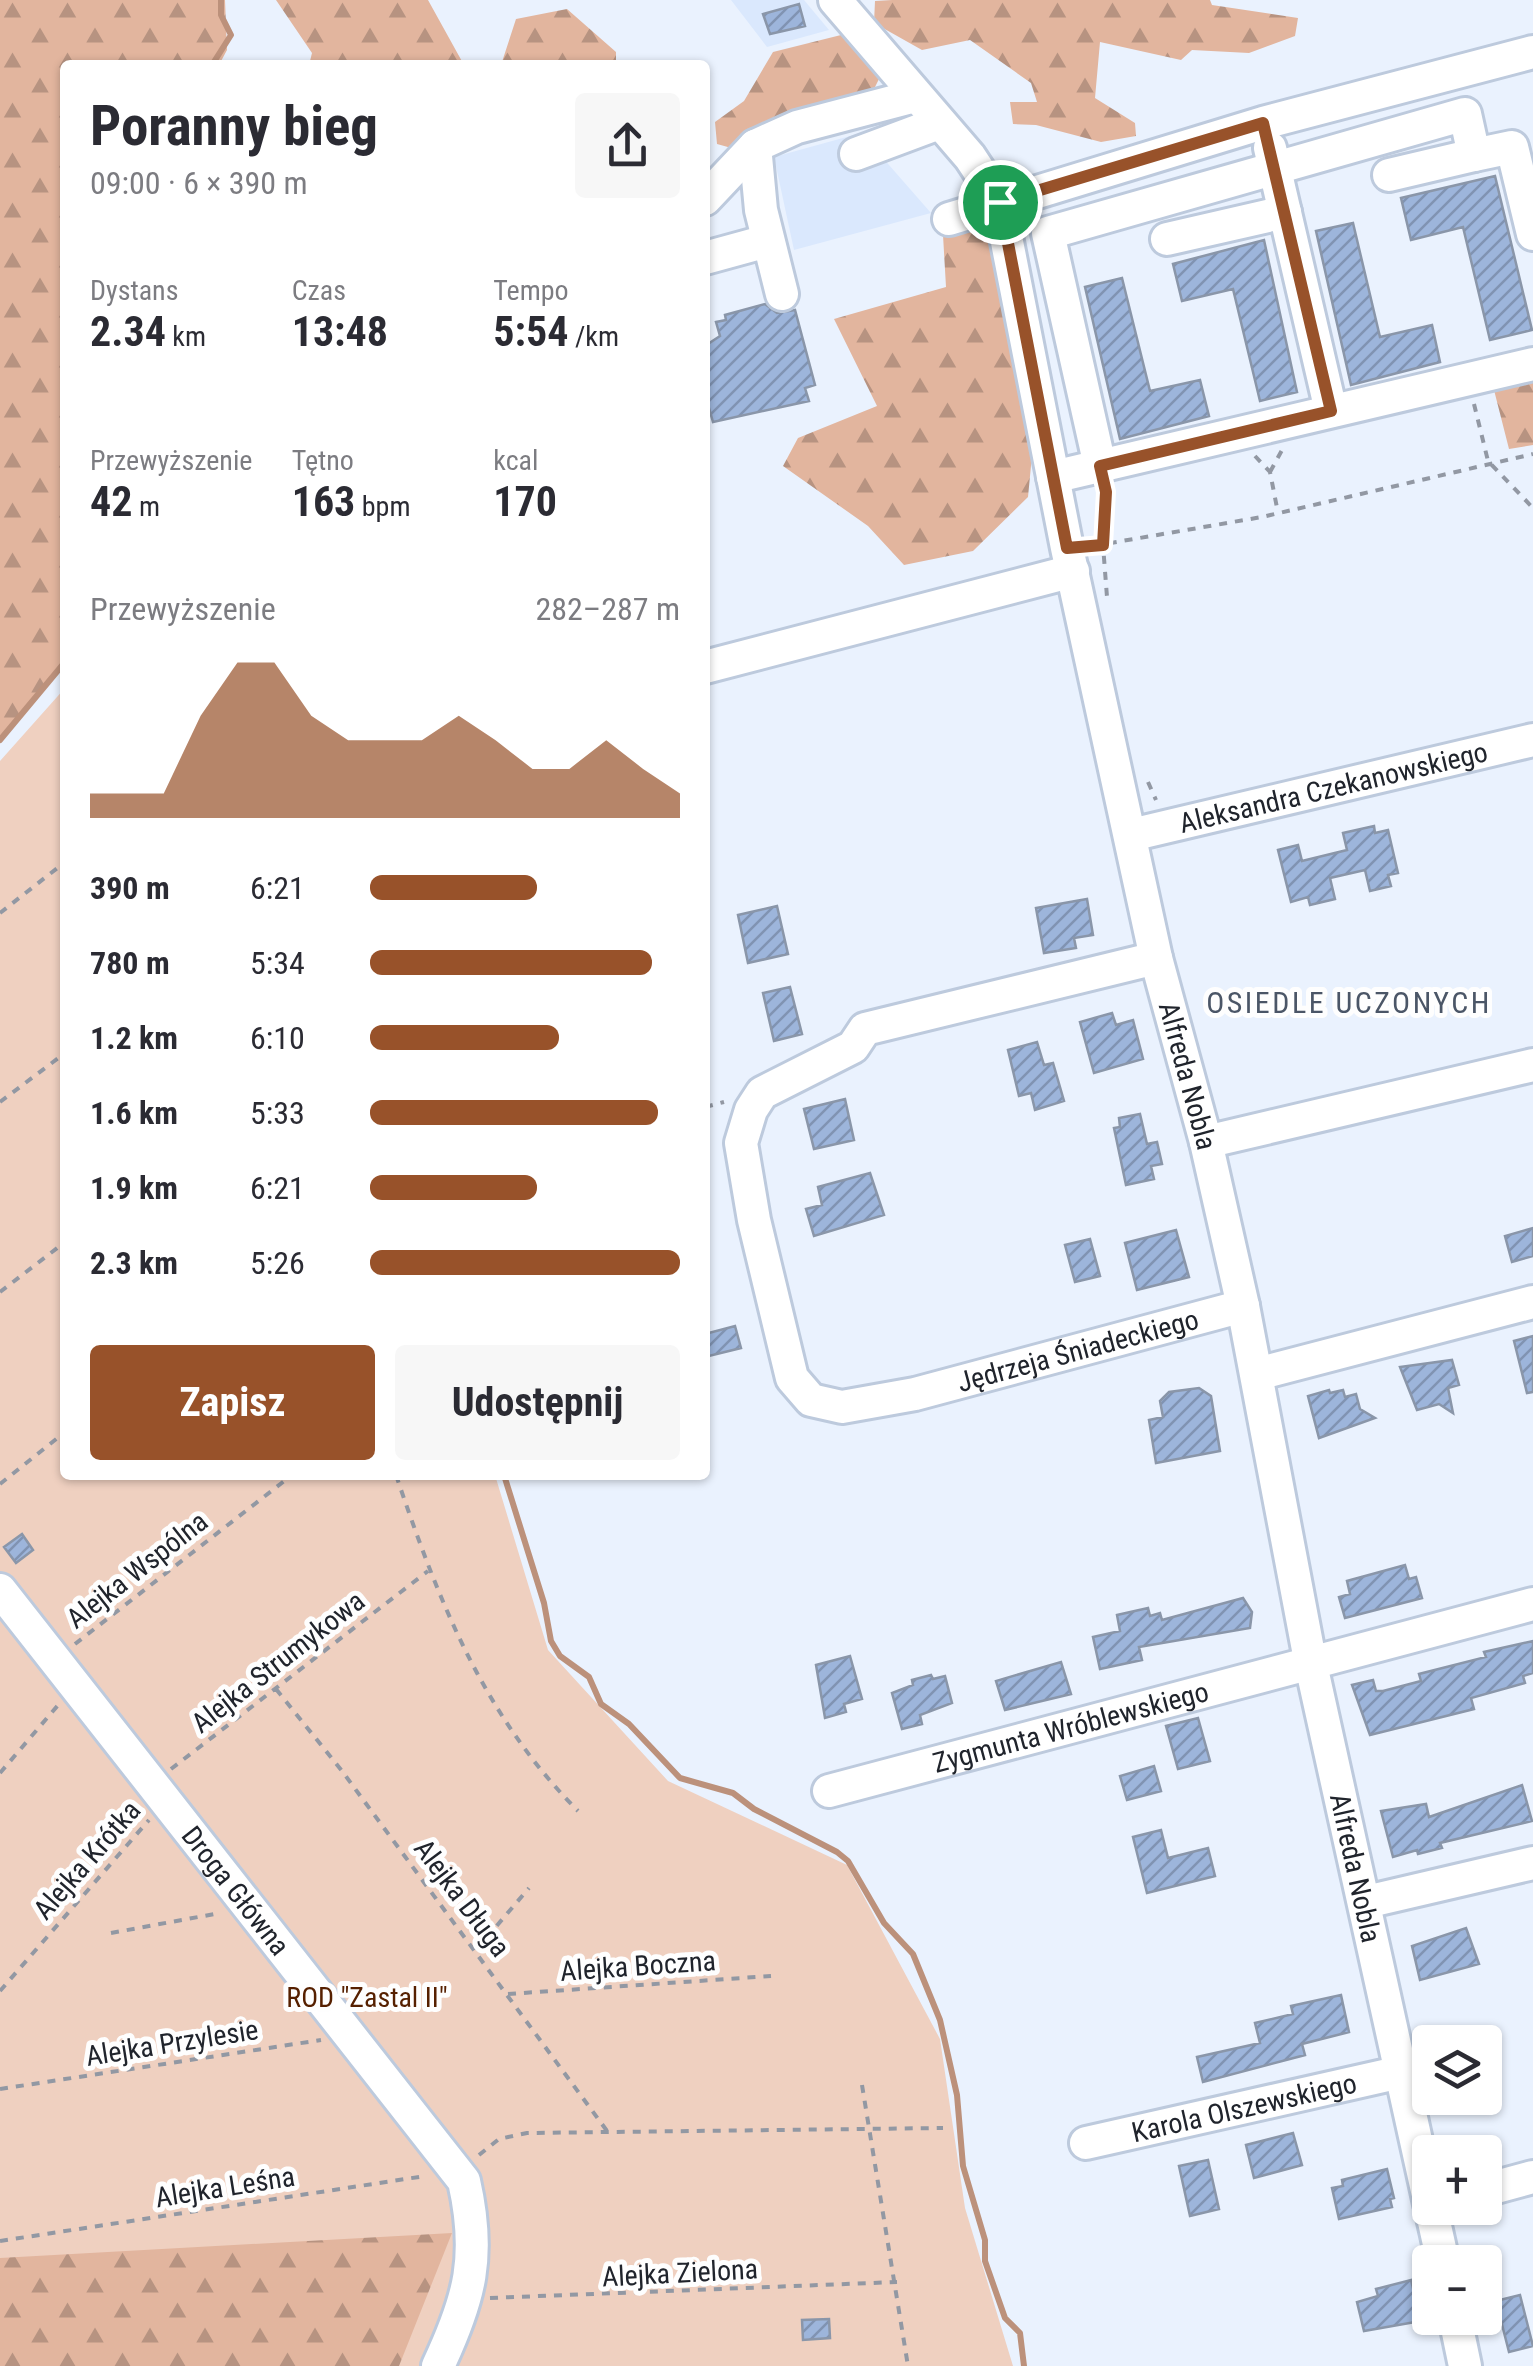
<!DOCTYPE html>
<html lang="pl">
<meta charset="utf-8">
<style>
body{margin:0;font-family:"Roboto Condensed",sans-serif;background:#f7f7f7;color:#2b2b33;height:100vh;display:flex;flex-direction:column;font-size:38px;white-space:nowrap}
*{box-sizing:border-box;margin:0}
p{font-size:32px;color:#7c7c81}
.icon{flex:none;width:55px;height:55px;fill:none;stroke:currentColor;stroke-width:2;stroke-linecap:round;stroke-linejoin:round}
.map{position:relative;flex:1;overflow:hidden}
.side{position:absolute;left:60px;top:60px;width:650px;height:1420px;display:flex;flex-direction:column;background:#fff;border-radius:10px;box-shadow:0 2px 8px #0004}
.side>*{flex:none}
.controls{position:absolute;left:1412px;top:2025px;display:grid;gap:20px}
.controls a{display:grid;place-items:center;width:90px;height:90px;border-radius:10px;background:#fff;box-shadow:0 2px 8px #0004;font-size:50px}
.pin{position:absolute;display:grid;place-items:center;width:85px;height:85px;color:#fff;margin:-42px;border:5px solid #fff;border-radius:50%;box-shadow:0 2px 10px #0007}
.round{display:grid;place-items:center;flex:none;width:105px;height:105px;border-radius:10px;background:#f7f7f7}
.summary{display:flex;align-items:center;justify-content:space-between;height:170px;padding:0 30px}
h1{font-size:55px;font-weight:700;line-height:75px}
.metrics{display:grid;grid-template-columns:repeat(3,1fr);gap:15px;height:170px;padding:10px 30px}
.metrics div{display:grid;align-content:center}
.metrics b{font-size:42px;font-weight:700}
.metrics small{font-size:28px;font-weight:400}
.metrics p{font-size:28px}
.chart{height:280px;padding:20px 30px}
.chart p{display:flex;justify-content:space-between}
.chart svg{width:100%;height:180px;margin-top:10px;fill:#98522a;opacity:.7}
.cta{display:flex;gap:20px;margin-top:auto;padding:20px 30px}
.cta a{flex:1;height:115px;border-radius:10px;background:#98522a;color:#fff;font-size:40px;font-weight:700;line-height:115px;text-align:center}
.cta a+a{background:#f7f7f7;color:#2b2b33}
ul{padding:0 30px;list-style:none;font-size:32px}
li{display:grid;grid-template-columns:160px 120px 1fr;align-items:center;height:75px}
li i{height:25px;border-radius:12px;background:#98522a}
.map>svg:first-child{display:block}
.built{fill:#dae8fd}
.green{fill:#efd0c0}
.forest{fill:url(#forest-firs)}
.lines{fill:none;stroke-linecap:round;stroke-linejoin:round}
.stream{stroke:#bc917b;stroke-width:6}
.building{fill:url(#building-hatch);stroke:#8a96a9;stroke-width:2.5}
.minor-casing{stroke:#bdcadd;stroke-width:38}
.path{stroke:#9298a3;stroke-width:4;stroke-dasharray:8 8;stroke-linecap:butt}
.minor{stroke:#fff;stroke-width:32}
.route-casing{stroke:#fff;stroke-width:20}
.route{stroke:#98522a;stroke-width:12}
.labels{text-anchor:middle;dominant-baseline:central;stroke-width:10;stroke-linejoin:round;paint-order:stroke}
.street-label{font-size:28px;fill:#20242c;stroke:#fefefe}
.park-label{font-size:28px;fill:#562000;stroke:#fefefe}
.neighbourhood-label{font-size:30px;letter-spacing:2.5px;fill:#4b5667;stroke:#fefefe}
</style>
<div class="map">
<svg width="1533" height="2366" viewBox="0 0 1533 2366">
<defs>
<pattern id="forest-firs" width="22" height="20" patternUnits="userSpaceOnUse" patternTransform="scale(2.5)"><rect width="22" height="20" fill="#e2b59e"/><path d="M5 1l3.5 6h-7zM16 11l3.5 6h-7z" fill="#b79381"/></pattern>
<pattern id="building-hatch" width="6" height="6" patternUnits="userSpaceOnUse" patternTransform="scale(2.5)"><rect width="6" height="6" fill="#9db5db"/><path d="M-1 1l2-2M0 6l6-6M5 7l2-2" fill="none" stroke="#8093b2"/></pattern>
</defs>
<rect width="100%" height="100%" fill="#eaf2fe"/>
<!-- built -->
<path class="built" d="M 731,0 L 804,0 L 829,30 L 767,47 Z
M 861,133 L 931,213 L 794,250 L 774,157 Z"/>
<!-- green -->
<path class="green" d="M 65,688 L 65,1475 L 495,1475 L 548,1650 L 668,1781 L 847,1865 L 940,2039 L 965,2208 L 1013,2366 L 0,2366 L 0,761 Z"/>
<!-- forest -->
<path class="forest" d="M 0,0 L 225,0 L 227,50 L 219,65 L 65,65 L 65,659 L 0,737 Z
M 276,0 L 428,0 L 464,65 L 309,65 L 312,53 Z
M 892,0 L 1210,0 L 1212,5 L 1298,18 L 1295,36 L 1249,53 L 1192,50 L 1181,60 L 1100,42 L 1095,98 L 1135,123 L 1136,136 L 1101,142 L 1036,125 L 1013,124 L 1010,102 L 1037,102 L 1031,83 L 970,40 L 922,50 L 874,23 L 875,1 Z
M 567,9 L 616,52 L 616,65 L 501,65 L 516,19 Z
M 841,35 L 882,73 L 870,97 L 735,149 L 717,144 L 715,122 L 744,101 L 773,52 Z
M 988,227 L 1033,445 L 1028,497 L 973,551 L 904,565 L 868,526 L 783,466 L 798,438 L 877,406 L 834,319 L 946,287 L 943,235 Z
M 1533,378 L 1533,445 L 1509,449 L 1494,390 Z
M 452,2233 L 399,2366 L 0,2366 L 0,2258 Z"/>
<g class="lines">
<!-- stream -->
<path class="stream" d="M 212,65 L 231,35 L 221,15 L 221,0
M 0,740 L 65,662
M 504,1475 L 544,1603 L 551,1641 L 560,1656 L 589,1677 L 601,1704 L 629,1724 L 680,1778 L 733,1793 L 754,1809 L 837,1852 L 848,1861 L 884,1923 L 913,1954 L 940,2020 L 957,2095 L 963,2166 L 985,2240 L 985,2261 L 1005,2318 L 1020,2333 L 1024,2366"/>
</g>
<!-- building -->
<path class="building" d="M 799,4 L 805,26 L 770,34 L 763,14 Z
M 1495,176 L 1532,330 L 1490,340 L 1463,227 L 1411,240 L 1401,198 Z
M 1353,223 L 1380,337 L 1432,325 L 1440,362 L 1351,385 L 1316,231 Z
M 1264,240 L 1297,392 L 1260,401 L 1233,289 L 1182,301 L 1173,264 Z
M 1122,278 L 1150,391 L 1200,380 L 1209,416 L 1120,439 L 1085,287 Z
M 765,304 L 777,313 L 795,310 L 815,385 L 805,388 L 809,401 L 713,422 L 705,394 L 705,346 L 720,336 L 716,322 L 726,320 L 725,315 Z
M 1374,826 L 1375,833 L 1388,830 L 1398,873 L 1388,875 L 1391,886 L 1370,891 L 1365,870 L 1330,878 L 1335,899 L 1310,905 L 1308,897 L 1291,902 L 1278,850 L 1298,845 L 1302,861 L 1347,850 L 1343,833 Z
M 1087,899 L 1093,935 L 1074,938 L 1076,948 L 1044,953 L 1036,908 Z
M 777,906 L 788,954 L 748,963 L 738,915 Z
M 790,987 L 802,1034 L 774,1041 L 763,993 Z
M 1112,1013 L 1116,1025 L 1133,1020 L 1143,1059 L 1094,1073 L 1080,1022 Z
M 1037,1042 L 1044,1065 L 1053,1063 L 1064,1101 L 1035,1110 L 1031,1093 L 1019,1096 L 1008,1050 Z
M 845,1099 L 854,1140 L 814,1149 L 804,1109 Z
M 1140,1114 L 1147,1144 L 1157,1142 L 1162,1164 L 1151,1166 L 1154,1179 L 1126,1185 L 1114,1128 L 1120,1127 L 1119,1118 Z
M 870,1173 L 884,1215 L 814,1236 L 806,1209 L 822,1205 L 818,1187 Z
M 1533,1228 L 1533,1256 L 1512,1262 L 1505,1236 Z
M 1176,1230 L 1189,1277 L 1137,1290 L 1125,1243 Z
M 1090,1239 L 1100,1276 L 1075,1282 L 1065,1245 Z
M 735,1326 L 741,1348 L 705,1357 L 705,1334 Z
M 1533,1336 L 1533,1392 L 1527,1393 L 1514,1341 Z
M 1452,1360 L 1459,1385 L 1448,1388 L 1453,1413 L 1439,1404 L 1417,1410 L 1400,1367 Z
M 1199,1388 L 1211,1396 L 1220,1451 L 1156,1463 L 1149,1420 L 1163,1417 L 1160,1401 L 1169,1392 Z
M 1329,1390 L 1330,1393 L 1343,1390 L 1345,1397 L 1356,1394 L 1360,1409 L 1375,1418 L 1319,1438 L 1308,1396 Z
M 22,1534 L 33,1550 L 16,1563 L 4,1547 Z
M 1405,1565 L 1409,1579 L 1416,1577 L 1422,1598 L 1345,1618 L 1339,1597 L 1350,1594 L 1347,1581 Z
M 1243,1598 L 1252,1612 L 1250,1628 L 1139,1647 L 1142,1660 L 1100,1669 L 1093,1637 L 1120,1631 L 1117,1615 L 1148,1608 L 1150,1616 L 1160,1613 L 1162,1620 Z
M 1533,1641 L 1533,1673 L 1523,1676 L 1525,1683 L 1471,1698 L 1474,1709 L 1370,1735 L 1352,1685 L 1373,1680 L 1376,1691 L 1383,1691 L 1421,1681 L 1419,1674 L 1486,1657 L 1484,1652 Z
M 850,1656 L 862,1699 L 844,1704 L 846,1712 L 825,1718 L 816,1665 Z
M 1061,1662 L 1071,1694 L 1005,1710 L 996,1681 Z
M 931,1675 L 933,1679 L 945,1676 L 952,1703 L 920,1715 L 922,1724 L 902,1729 L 892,1693 L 913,1685 L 912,1680 Z
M 1198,1718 L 1210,1761 L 1178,1769 L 1166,1726 Z
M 1154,1766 L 1161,1791 L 1127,1800 L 1120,1776 Z
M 1522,1785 L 1532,1821 L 1440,1843 L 1442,1848 L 1418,1854 L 1417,1850 L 1393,1857 L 1381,1811 L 1426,1804 L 1429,1817 Z
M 1161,1830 L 1168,1858 L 1208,1848 L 1215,1876 L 1147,1893 L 1133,1837 Z
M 1466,1928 L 1479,1964 L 1420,1980 L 1412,1946 Z
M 1341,1995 L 1349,2032 L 1302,2044 L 1305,2055 L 1203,2082 L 1197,2057 L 1260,2043 L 1255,2023 L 1293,2014 L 1291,2006 Z
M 1293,2133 L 1302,2165 L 1254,2178 L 1246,2145 Z
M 1208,2160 L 1219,2209 L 1190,2216 L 1179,2166 Z
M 1387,2169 L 1394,2198 L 1390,2199 L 1392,2207 L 1339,2219 L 1332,2188 L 1343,2186 L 1342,2180 Z
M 1411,2280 L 1421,2321 L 1364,2331 L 1357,2302 L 1378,2296 L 1376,2289 Z
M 1520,2295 L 1533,2346 L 1509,2352 L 1496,2301 Z
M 829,2319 L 830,2338 L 803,2340 L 802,2320 Z"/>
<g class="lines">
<defs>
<g id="minor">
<path id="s1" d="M 835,0 L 970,157 L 999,201 L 1067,548 L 1156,958 L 1206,1142 L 1243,1306 L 1310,1660 L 1430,2204"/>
<path d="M 755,146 L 761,210 L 782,294"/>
<path d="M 1270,148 L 1331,411"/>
<path d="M 856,154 L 939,123"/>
<path d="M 1389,175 L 1474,155"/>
<path d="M 705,199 L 755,146 L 797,127 L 915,96"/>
<path d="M 949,219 L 1263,123 L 1533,52"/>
<path d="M 1167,239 L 1285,212"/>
<path d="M 705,258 L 767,241"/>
<path d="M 1100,466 L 1048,233 L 1465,114 L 1474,155 L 1512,147 L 1533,234"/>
<path d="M 1053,477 L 1533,364"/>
<path d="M 705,667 L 1073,571"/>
<path id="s2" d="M 1131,835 L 1533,740"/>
<path id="s3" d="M 1156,958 L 865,1029 L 853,1047 L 762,1093 L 751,1110 L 741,1143 L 754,1220 L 792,1378 L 811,1400 L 842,1407 L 915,1394 L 1243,1306"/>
<path d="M 1206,1142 L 1533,1065"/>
<path d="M 1257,1374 L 1533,1302"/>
<path id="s4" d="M 0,1590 L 464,2181 C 481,2256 470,2298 438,2366"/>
<path id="s5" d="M 829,1791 L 1533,1604"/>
<path d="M 1366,1902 L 1533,1863"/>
<path id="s6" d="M 1086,2143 L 1401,2072"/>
<path d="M 1485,2190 L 1533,2177"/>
<path d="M 1431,2208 L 1443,2262"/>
<path d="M 1455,2318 L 1465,2366"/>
</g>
</defs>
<!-- minor casing -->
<use href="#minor" class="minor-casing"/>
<!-- path -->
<path class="path" d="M 1474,404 L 1488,461 L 1533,508
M 1255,456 L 1270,472 L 1278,513
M 1270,472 L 1282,450
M 1106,492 L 1103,545 L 1107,597
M 1093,546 L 1262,517 L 1533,454
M 1148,782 L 1156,800
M 0,913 L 65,862
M 0,1102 L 65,1053
M 705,1107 L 724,1102
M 0,1292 L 65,1242
M 396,1475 C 439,1602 483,1715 578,1811
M 0,1484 L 65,1432
M 75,1644 L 292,1475
M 276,1689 L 342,1771 L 610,2135
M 171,1769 L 428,1571
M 0,1773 L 59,1704
M 111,1933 L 220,1913
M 476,1950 L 529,1888
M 0,1991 L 149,1820
M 508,1994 L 771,1976
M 862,2085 L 908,2366
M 0,2089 L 321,2040
M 479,2155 L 499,2139 L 527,2133 L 943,2128
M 0,2241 L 425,2176
M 490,2298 L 897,2282"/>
<!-- minor -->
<use href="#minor" class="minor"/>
</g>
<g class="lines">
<defs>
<path id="route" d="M 1263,123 L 1331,411 L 1100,466 L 1106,492 L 1103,545 L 1067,548 L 1000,202 Z"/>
</defs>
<!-- route casing -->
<use href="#route" class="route-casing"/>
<!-- route -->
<use href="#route" class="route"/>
</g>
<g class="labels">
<!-- street labels -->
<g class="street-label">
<text stroke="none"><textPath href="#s2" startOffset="208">Aleksandra Czekanowskiego</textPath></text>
<text stroke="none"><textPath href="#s1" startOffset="1155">Alfreda Nobla</textPath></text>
<text stroke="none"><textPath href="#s3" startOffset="1022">Jędrzeja Śniadeckiego</textPath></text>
<text transform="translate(137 1570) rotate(-38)">Alejka Wspólna</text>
<text transform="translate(278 1662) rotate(-38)">Alejka Strumykowa</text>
<text stroke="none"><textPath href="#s5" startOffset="250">Zygmunta Wróblewskiego</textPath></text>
<text transform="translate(87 1860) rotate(-49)">Alejka Krótka</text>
<text stroke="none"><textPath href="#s1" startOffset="1965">Alfreda Nobla</textPath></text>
<text stroke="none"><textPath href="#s4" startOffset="382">Droga Główna</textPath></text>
<text transform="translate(462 1898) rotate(53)">Alejka Długa</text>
<text transform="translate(638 1966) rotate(-4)">Alejka Boczna</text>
<text transform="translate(172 2043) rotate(-9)">Alejka Przylesie</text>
<text stroke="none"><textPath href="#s6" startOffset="162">Karola Olszewskiego</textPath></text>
<text transform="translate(225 2187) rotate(-9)">Alejka Leśna</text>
<text transform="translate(680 2273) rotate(-3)">Alejka Zielona</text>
</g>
<!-- park labels -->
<g class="park-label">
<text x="367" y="1997">ROD "Zastal II"</text>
</g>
<!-- neighbourhood labels -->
<g class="neighbourhood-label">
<text x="1349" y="1002">OSIEDLE UCZONYCH</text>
</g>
</g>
</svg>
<div class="controls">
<a><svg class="icon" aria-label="layers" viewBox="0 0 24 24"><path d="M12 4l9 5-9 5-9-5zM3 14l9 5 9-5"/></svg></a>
<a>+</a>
<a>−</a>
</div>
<div class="pin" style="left:1000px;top:202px;background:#1e9e55"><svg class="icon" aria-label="arrive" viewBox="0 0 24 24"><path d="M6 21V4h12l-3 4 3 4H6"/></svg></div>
<section class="side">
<div class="summary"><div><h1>Poranny bieg</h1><p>09:00 · 6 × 390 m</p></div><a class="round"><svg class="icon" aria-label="share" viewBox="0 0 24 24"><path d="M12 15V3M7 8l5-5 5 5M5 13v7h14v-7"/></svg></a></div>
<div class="metrics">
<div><p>Dystans</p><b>2.34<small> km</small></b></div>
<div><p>Czas</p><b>13:48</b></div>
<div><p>Tempo</p><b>5:54<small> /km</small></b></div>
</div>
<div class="metrics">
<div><p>Przewyższenie</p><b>42<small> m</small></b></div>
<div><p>Tętno</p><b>163<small> bpm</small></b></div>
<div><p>kcal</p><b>170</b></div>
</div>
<div class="chart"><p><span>Przewyższenie</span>282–287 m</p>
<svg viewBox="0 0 160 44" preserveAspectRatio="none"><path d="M0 44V38L10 38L20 38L30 19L40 6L50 6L60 19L70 25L80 25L90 25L100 19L110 25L120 32L130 32L140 25L150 32L160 38V44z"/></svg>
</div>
<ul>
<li><b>390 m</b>6:21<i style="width:54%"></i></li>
<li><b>780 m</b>5:34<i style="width:91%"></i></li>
<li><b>1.2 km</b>6:10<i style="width:61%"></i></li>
<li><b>1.6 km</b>5:33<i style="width:93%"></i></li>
<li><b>1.9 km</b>6:21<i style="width:54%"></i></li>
<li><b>2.3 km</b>5:26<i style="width:100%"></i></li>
</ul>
<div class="cta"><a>Zapisz</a><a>Udostępnij</a></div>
</section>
</div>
